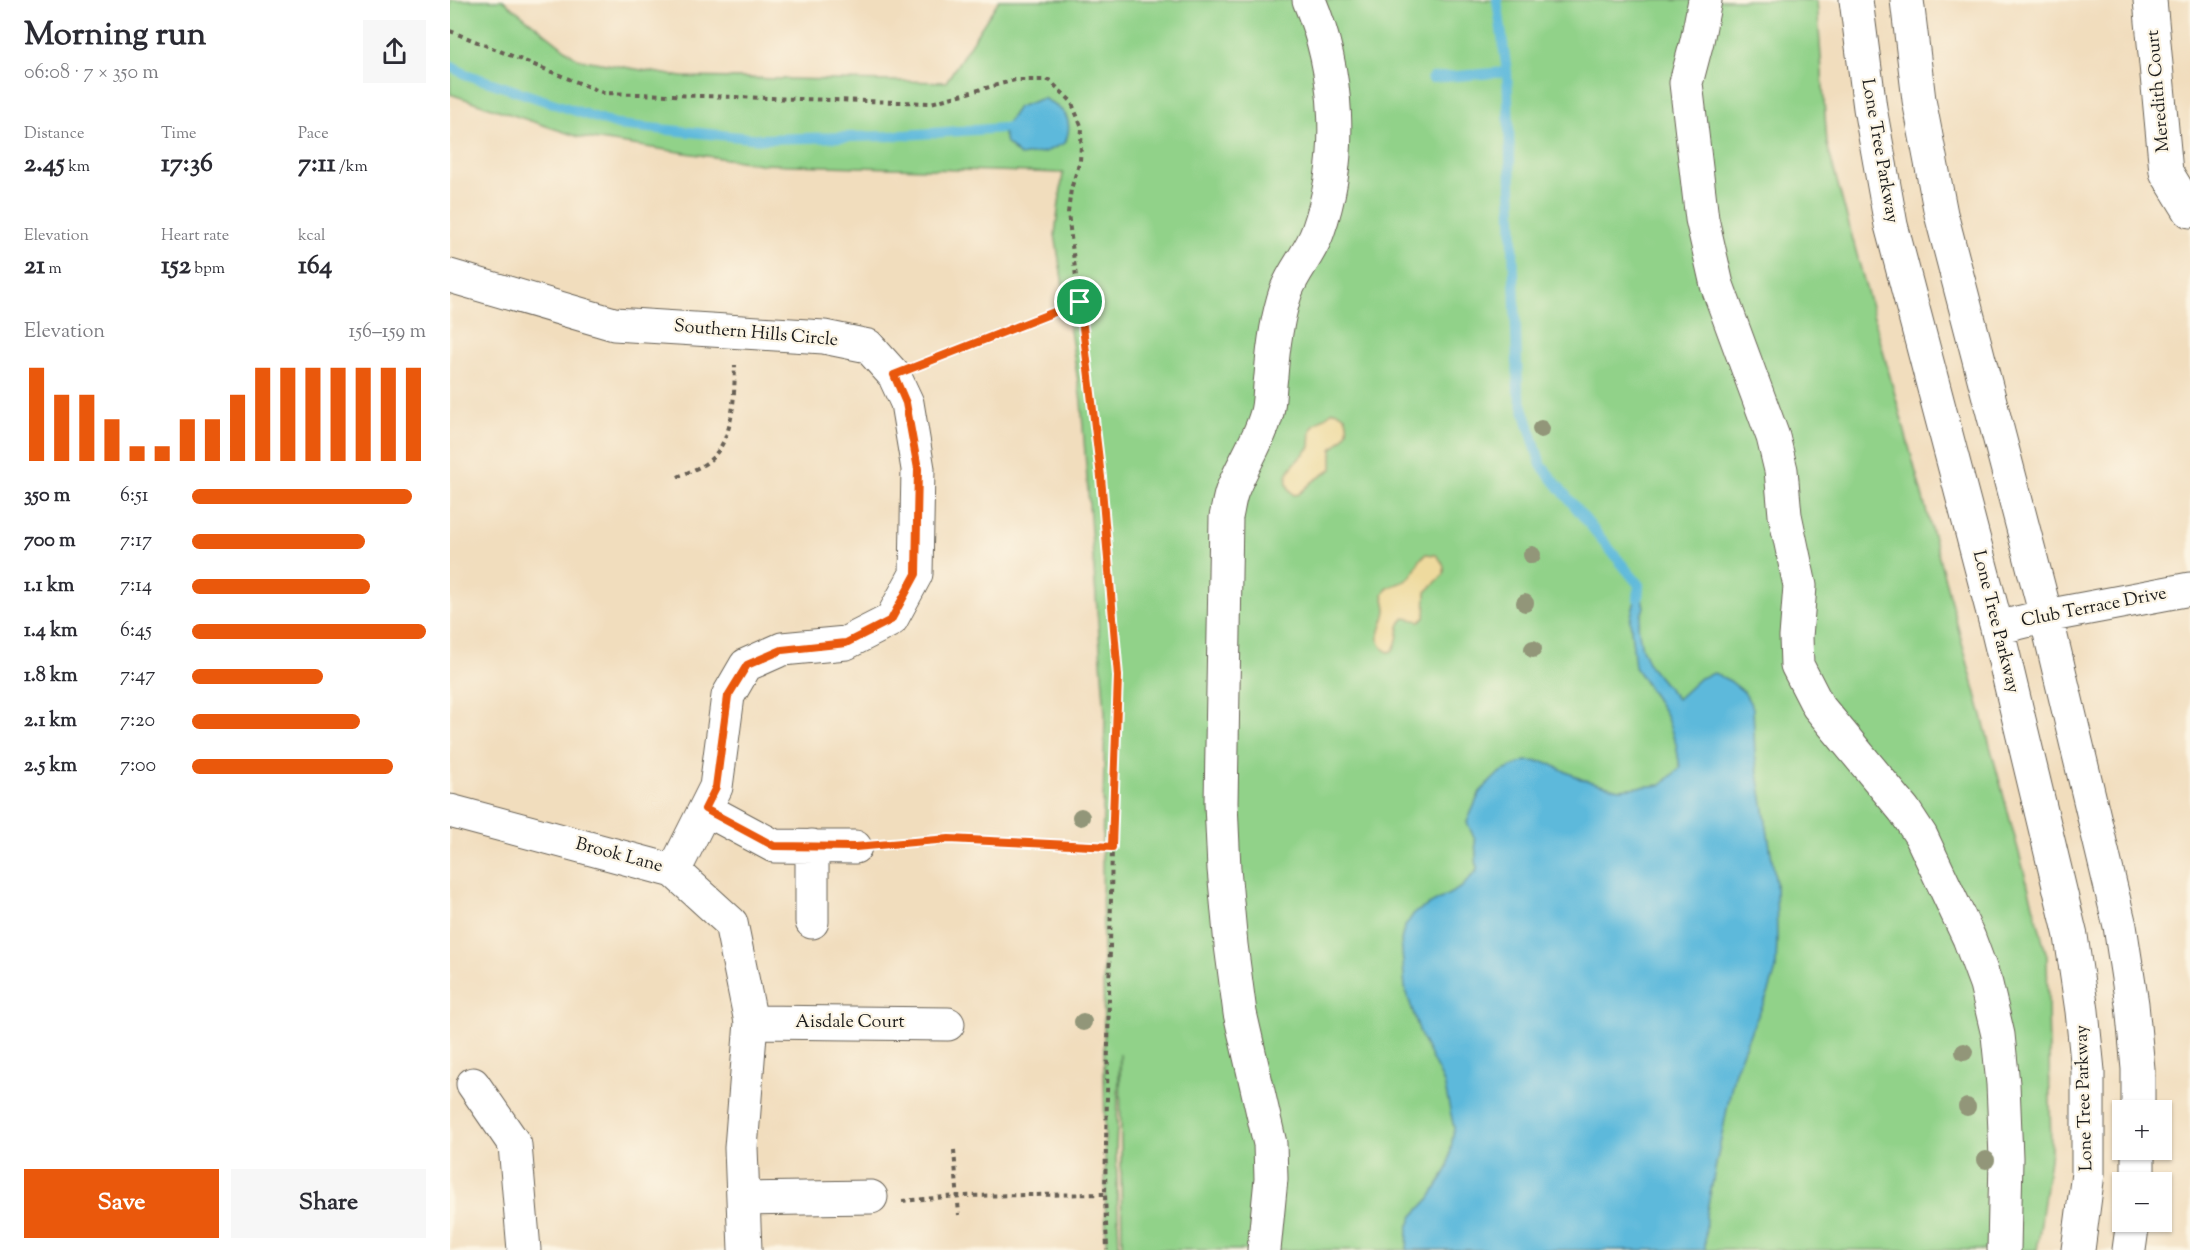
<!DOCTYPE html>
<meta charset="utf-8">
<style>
body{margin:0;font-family:"Sorts Mill Goudy",serif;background:#f7f7f7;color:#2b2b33;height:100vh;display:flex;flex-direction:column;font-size:22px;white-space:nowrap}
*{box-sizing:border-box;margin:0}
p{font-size:20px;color:#7c7c81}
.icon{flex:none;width:33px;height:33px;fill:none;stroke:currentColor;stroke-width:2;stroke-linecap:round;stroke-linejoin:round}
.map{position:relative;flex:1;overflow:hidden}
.side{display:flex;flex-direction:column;background:#fff;width:450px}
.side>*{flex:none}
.controls{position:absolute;left:1662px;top:1100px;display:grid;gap:12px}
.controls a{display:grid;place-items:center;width:60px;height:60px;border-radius:0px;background:#fff;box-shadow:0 2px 4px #0004;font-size:30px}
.pin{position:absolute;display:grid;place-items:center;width:51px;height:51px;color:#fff;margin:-26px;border:3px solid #fff;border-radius:50%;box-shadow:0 2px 6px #0007}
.round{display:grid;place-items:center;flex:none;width:63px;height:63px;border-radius:0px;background:#f7f7f7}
.head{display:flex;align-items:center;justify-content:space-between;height:102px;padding:0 24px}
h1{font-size:33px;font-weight:700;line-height:45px}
.metrics{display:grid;grid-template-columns:repeat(3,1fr);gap:9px;height:102px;padding:6px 24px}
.metrics div{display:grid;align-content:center}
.metrics b{font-size:26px;font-weight:700}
.metrics small{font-size:16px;font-weight:400}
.metrics p{font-size:16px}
.chart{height:168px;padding:12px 24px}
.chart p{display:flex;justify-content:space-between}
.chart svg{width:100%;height:108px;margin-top:6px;stroke:#ea580c;stroke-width:6}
.cta{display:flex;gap:12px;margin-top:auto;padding:12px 24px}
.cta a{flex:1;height:69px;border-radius:0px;background:#ea580c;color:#fff;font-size:24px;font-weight:700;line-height:69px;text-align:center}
.cta a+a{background:#f7f7f7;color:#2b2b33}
ul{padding:0 24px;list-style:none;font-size:20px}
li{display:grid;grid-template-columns:96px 72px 1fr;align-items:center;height:45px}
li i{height:15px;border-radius:8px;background:#ea580c}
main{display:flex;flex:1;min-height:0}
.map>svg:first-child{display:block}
.green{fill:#91d289;stroke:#567752;stroke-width:1.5}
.sand{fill:#eeda9e;stroke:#857b5d;stroke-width:1.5}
.water{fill:#5db9db;stroke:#3c6a7c;stroke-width:1.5}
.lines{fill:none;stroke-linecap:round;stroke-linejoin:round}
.stream{stroke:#5db9db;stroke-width:10}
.minor-casing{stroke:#676054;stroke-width:35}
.path{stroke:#676054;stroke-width:4;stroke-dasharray:4.5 4.5;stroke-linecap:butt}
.minor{stroke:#fff;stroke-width:33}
.tree{fill:#929679}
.route-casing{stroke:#fff;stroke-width:12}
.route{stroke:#ea580c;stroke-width:8}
.labels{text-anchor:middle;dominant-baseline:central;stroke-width:4.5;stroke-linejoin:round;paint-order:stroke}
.street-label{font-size:18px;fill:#1c1c1c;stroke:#fcf5e5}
</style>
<main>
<section class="side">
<div class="head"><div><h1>Morning run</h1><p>06:08 · 7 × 350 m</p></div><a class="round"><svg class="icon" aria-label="share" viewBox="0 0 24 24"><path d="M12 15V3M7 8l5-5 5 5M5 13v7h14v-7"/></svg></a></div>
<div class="metrics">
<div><p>Distance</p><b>2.45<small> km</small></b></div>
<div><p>Time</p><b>17:36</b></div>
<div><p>Pace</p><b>7:11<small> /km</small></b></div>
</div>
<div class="metrics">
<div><p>Elevation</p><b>21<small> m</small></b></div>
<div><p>Heart rate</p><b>152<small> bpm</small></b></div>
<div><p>kcal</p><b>164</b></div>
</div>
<div class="chart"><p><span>Elevation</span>156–159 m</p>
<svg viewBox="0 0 160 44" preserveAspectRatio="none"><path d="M5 44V6M15 44V17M25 44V17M35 44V27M45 44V38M55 44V38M65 44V27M75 44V27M85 44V17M95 44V6M105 44V6M115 44V6M125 44V6M135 44V6M145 44V6M155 44V6"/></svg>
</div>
<ul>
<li><b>350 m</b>6:51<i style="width:94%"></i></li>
<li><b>700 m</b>7:17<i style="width:74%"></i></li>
<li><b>1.1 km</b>7:14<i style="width:76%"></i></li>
<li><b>1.4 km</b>6:45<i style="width:100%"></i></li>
<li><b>1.8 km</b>7:47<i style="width:56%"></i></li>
<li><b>2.1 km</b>7:20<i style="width:72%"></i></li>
<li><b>2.5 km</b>7:00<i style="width:86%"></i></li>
</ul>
<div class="cta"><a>Save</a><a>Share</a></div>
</section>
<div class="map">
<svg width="1740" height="1250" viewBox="0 0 1740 1250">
<rect width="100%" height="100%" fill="#fcf5e5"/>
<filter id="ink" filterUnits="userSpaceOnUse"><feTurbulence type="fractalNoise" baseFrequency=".0167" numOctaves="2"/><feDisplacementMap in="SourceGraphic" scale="12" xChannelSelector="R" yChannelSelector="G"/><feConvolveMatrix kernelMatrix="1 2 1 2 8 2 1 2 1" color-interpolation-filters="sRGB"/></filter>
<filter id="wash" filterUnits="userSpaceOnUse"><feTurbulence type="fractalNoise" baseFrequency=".008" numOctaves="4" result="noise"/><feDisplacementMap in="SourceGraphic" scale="24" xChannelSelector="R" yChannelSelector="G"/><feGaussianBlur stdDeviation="1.35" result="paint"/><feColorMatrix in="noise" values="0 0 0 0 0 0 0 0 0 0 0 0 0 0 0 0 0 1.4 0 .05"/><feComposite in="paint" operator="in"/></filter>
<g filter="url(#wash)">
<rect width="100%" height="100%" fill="#f1ddbd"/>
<!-- green -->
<path class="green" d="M 0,0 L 53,0 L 128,59 L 232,77 L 496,82 L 549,0 L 1367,0 L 1377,144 L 1597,956 L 1601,1151 L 1587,1250 L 672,1250 L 670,1053 L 666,1150 L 669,1250 L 656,1250 L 652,857 L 655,713 L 631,401 L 605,234 L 613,173 L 310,164 L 129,137 L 0,94 Z"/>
<!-- sand -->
<path class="sand" d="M 883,411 L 889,412 L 895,416 C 902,432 893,439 882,449 L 882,469 L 862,482 L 849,494 L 844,495 C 824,475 849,461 860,447 L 861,430 L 864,425 Z
M 976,554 L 986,555 C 992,561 995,565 994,574 L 976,592 L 975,618 L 970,621 L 955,618 C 944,625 952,639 942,651 L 938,652 C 919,641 935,625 936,610 C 936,605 934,599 933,594 C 939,583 949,586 958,579 C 967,572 966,560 976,554 Z"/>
<!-- water -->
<path class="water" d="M 593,98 C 614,109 625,118 615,143 L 595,152 L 570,156 L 556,143 L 553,129 L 568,107 Z
M 1189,585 L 1194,607 L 1188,625 L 1191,645 L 1199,665 L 1227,699 L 1250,678 L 1264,673 L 1280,681 L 1294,692 L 1303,708 L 1305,755 L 1326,883 L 1327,938 L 1326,969 L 1319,992 L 1301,1031 L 1284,1074 L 1256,1215 L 1255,1250 L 957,1250 L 958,1228 L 963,1216 L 980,1198 L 998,1168 L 1004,1128 L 994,1083 L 972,1039 L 955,988 L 951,940 L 954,928 L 964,913 L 1012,887 L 1027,870 L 1025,840 L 1017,822 L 1030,792 L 1049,773 L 1075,761 L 1096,762 L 1131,779 L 1169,789 L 1211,785 L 1230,768 L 1226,744 L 1215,713 L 1185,667 L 1180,620 Z"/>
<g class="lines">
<!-- stream -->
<path class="stream" d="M 1047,0 L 1057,72 L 1068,391 L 1091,465 L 1189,585 L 1188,599
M 0,66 L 15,74 L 168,125 L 311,139 L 440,136 L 567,127
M 982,78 L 1057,72"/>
</g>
</g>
<g filter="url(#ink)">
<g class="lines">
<defs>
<path id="minor" d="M 1255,0 L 1247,41 L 1236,83 L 1252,219 L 1267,285 L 1323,437 L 1331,470 L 1335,515 L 1350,586 L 1346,637 L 1347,665 L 1368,706 L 1454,810 L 1471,836 L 1519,938 L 1536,984 L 1548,1035 L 1553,1084 L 1556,1158 L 1554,1250
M 1406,0 L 1420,108 L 1441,225 L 1547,628 L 1621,936 L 1632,1011 L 1638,1071 L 1638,1173 L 1628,1250
M 1457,0 L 1469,100 L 1491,214 L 1596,616 L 1670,926 L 1682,1004 L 1688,1069 L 1688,1110
M 1700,0 L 1716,172 L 1740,211
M 0,276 L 164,324 L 374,337 L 418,346 L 444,375 L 457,403 L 468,469 L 466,574 L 441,620 L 396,643 L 332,649 L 296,665 L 278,696 L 266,787 L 224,871
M 1547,628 L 1596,616 L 1740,589
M 255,809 L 324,846 L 405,847
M 0,811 L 224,871 L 281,923 L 301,1022 L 291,1148 L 295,1250
M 362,922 L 362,846
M 301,1022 L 498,1024
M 23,1084 L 65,1145 L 74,1250
M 1688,1182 L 1688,1149
M 293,1199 L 421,1197
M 814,1250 L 821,1179 L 820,1144 L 790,1013 L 781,945 L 774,869 L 771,803 L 776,517 C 778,509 779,499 782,491 C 792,465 808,443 816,416 C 820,404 819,389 821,376 C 823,348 827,318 836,291 C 844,270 861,252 868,231 C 894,157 889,72 859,0
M 1679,1250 L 1683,1221"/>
</defs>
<!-- minor casing -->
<use href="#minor" class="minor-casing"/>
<!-- path -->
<path class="path" d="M 0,31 L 154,93 L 481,103 L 565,80 L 599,80 L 621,101 L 632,128 L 630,161 L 621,189 L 618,213 L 651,477 L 667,676 L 662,847 L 655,1194 L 657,1250
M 475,363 L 630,302
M 228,477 C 238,472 253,467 261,459 C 285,436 284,395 285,365
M 438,844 L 499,839 L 662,847
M 504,1150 L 509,1215
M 452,1201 L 507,1196 L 655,1194"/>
<!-- minor -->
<use href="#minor" class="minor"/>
</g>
<!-- trees -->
<g class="tree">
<circle cx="1091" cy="429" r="9"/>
<circle cx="1082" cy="555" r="9"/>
<circle cx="1075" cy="603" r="9"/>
<circle cx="1083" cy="649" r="9"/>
<circle cx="631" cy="817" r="9"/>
<circle cx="633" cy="1022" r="9"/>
<circle cx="1514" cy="1052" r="9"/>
<circle cx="1517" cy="1107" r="9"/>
<circle cx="1536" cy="1160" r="9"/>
</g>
</g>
<g class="lines" filter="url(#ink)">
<defs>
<path id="route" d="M 630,302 L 651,477 L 668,676 L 662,847 L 499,839 L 405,847 L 324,846 L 255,809 L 266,787 L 278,696 L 297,665 L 332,650 L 396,643 L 441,620 L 466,574 L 468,469 L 456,403 L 444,375 Z"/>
</defs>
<!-- route casing -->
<use href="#route" class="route-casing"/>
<!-- route -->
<use href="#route" class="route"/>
</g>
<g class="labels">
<!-- street labels -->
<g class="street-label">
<text transform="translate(1709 91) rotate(-95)">Meredith Court</text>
<text transform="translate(1429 151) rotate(80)">Lone Tree Parkway</text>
<text transform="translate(306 334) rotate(5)">Southern Hills Circle</text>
<text transform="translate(1644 608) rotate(-11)">Club Terrace Drive</text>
<text transform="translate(1545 622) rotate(76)">Lone Tree Parkway</text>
<text transform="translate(169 856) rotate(15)">Brook Lane</text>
<text x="400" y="1023">Aisdale Court</text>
<text transform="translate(1635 1098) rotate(-92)">Lone Tree Parkway</text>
</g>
</g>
</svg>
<div class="controls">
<a>+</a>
<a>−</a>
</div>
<div class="pin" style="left:630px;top:302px;background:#1e9e55"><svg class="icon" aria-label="arrive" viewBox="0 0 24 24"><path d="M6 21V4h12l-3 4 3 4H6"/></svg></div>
</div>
</main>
